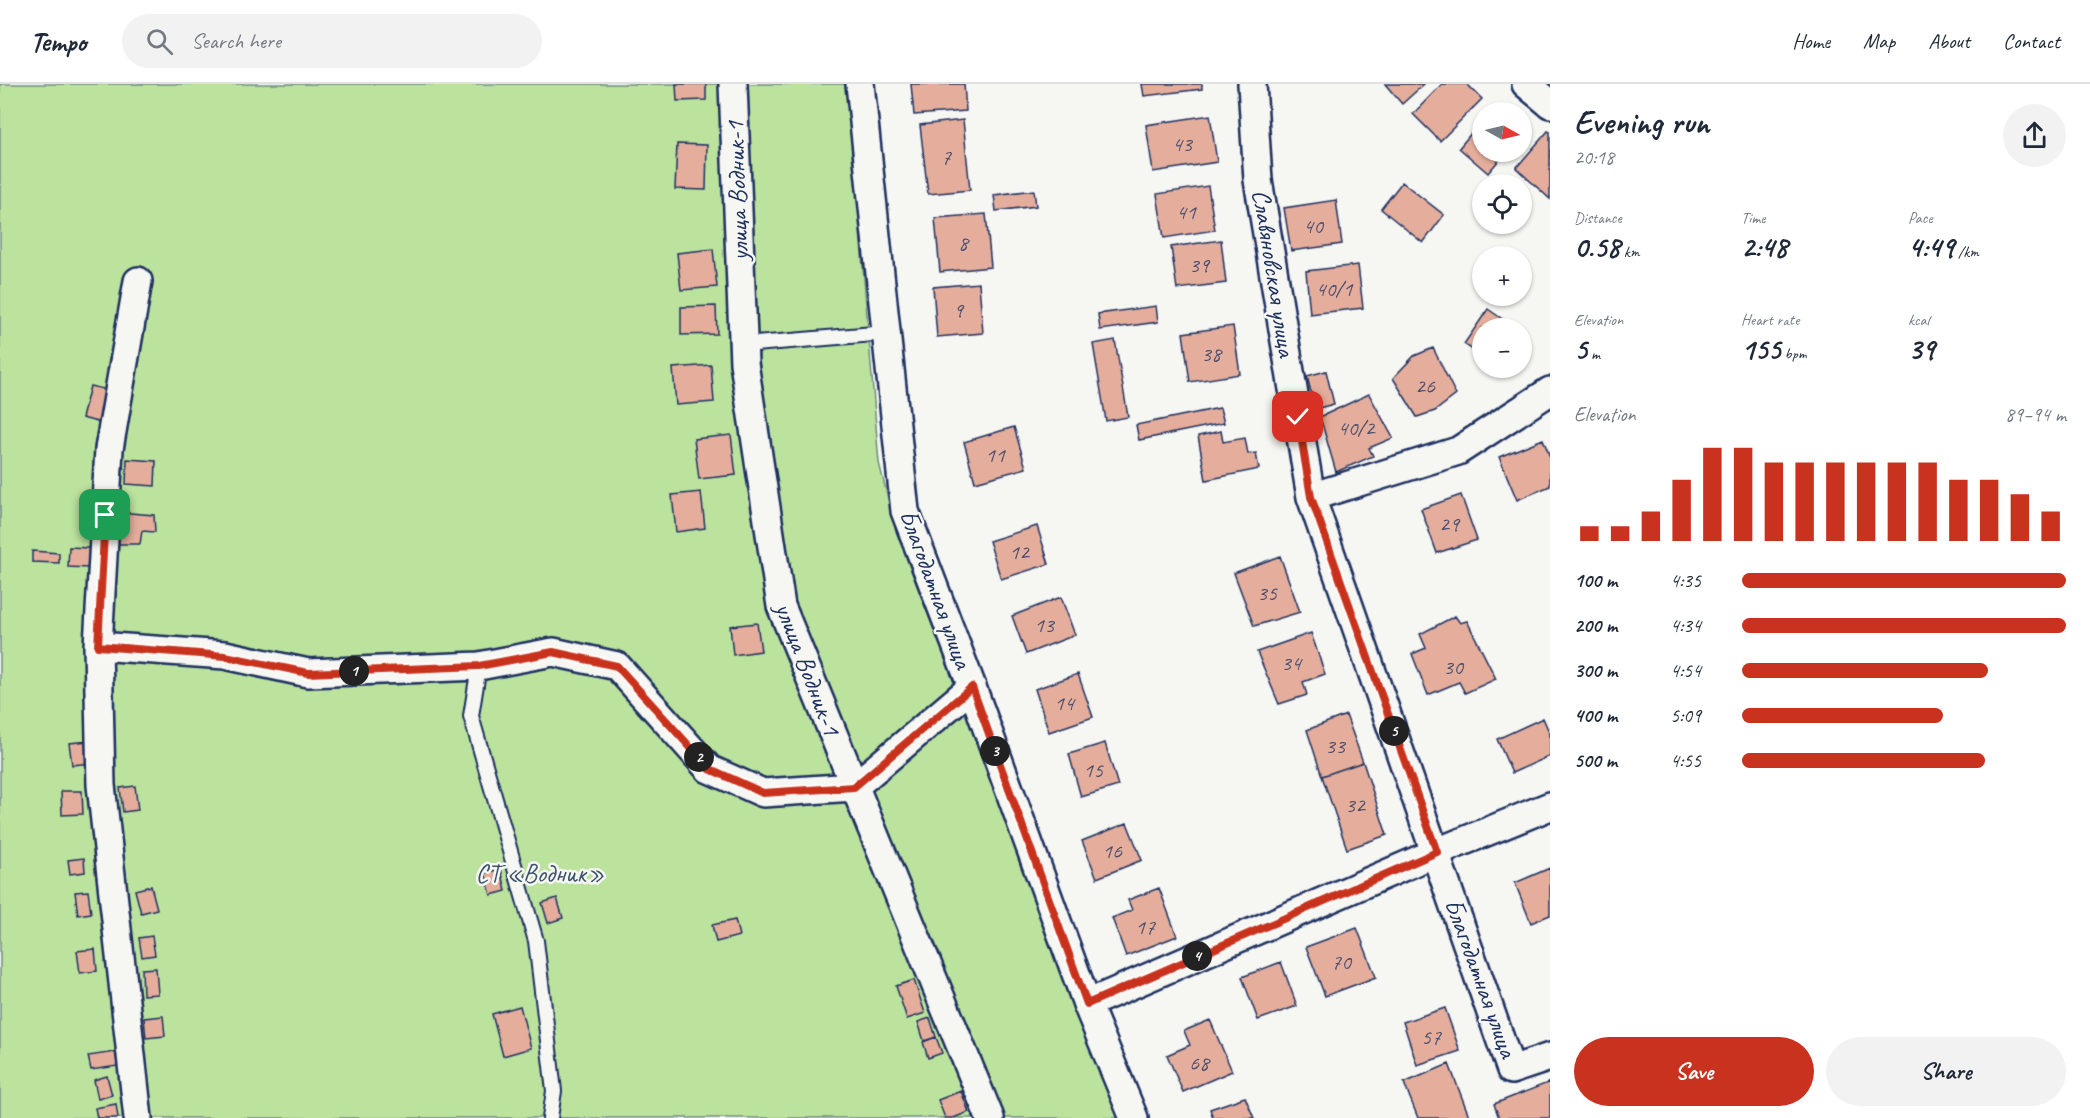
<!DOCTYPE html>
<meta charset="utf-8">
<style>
body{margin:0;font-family:Caveat,sans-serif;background:#f2f2f3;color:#1f2937;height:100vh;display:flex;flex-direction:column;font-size:22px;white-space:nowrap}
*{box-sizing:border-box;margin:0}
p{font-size:20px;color:#747a83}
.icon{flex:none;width:33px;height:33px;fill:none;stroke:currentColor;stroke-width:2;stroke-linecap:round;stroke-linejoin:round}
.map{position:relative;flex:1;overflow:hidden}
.side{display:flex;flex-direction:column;background:#fff;width:540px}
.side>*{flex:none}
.needle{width:39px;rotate:98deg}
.controls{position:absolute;left:1472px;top:18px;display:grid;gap:12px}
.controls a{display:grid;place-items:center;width:60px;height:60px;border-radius:50%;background:#fff;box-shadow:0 2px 4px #0004;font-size:30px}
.pin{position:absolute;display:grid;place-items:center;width:51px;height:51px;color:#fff;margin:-26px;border-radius:12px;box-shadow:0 3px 9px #0006}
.km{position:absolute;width:30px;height:30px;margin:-15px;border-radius:50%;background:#222;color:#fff;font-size:16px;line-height:30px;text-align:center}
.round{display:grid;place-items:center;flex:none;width:63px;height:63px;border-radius:32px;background:#f2f2f3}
.overview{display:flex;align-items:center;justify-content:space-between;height:102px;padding:0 24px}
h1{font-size:33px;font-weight:700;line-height:45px}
.metrics{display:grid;grid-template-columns:repeat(3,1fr);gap:9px;height:102px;padding:6px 24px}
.metrics div{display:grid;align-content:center}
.metrics b{font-size:30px;font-weight:700}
.metrics small{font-size:16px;font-weight:400}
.metrics p{font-size:16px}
.chart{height:168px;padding:12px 24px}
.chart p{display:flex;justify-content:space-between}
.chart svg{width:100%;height:108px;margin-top:6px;stroke:#c8321e;stroke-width:6}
.primary-button{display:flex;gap:12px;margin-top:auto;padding:12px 24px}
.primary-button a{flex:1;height:69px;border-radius:36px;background:#c8321e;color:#fff;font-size:24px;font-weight:700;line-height:69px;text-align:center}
.primary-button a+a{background:#f2f2f3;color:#1f2937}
ul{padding:0 24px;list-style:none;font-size:20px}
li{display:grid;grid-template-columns:96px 72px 1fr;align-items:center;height:45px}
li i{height:15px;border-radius:8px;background:#c8321e}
header{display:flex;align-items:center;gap:36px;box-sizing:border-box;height:84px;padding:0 30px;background:#fff;border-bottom:2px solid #e0e1e3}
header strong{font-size:28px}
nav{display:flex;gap:33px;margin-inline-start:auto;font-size:21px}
.search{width:420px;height:54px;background:#f2f2f3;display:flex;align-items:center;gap:15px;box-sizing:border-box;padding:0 21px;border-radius:33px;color:#747a83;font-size:22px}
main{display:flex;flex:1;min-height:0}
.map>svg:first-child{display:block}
.green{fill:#bce39e;stroke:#6c897e;stroke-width:1.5}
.building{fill:#e5ae9c;stroke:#1b2f5e;stroke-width:1.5}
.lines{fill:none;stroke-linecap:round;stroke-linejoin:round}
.lane-casing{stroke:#1b2f5e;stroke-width:18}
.street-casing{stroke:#1b2f5e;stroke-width:32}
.lane{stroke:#f6f6f2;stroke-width:14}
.street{stroke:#f6f6f2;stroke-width:27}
.route-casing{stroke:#fff;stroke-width:12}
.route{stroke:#c8321e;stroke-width:8}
.labels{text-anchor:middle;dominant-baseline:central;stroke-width:5;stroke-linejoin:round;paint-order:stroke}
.number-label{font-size:22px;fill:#4e4f6e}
.street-label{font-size:26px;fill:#1b2f5e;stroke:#f6f6f2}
.park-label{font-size:26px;fill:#3b536b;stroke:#f6f6f2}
</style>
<header>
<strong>Tempo</strong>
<div class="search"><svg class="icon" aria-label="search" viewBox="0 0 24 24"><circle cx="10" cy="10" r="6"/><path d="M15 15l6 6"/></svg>Search here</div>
<nav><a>Home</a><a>Map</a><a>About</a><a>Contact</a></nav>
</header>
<main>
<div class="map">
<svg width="1550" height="1034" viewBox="0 0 1550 1034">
<rect width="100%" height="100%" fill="#f6f6f2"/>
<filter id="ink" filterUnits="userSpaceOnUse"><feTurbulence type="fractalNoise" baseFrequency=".0167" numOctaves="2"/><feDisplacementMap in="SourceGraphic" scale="12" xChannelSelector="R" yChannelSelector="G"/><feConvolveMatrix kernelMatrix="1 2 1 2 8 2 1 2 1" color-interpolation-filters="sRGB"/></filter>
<g filter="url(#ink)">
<!-- green -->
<path class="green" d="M 0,0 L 848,0 L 879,379 L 897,450 L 1103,983 L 1127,1034 L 0,1034 Z"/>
<!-- building -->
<path class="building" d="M 676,0 L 706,0 L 706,16 L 677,17 Z
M 911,0 L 964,0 L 966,27 L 914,31 Z
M 1142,0 L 1202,0 L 1202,5 L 1144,12 Z
M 1385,0 L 1424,0 L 1402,20 Z
M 1442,0 L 1467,0 L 1482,15 L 1440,57 L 1413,30 Z
M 1210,31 L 1217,78 L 1153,88 L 1146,41 Z
M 963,36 L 970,106 L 928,110 L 920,41 Z
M 1482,36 L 1482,68 L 1506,68 L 1488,89 L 1459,64 Z
M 1548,47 L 1550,48 L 1550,115 L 1516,84 Z
M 677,60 L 707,61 L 706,106 L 675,105 Z
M 1402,98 L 1444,131 L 1423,159 L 1381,125 Z
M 1208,102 L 1215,146 L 1164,154 L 1157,110 Z
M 1034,106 L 1036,122 L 996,127 L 994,111 Z
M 1336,116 L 1342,160 L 1291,167 L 1284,124 Z
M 986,130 L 991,183 L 940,188 L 935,134 Z
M 1221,156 L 1226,199 L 1177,205 L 1171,163 Z
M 713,165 L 717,203 L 681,206 L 677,169 Z
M 1358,181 L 1363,224 L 1310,230 L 1306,187 Z
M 979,199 L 983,249 L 937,253 L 933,203 Z
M 716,222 L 717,250 L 681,251 L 681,223 Z
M 1156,222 L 1158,238 L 1100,246 L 1098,230 Z
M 1488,225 L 1515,244 L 1482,244 L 1482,272 L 1464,260 Z
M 1233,242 L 1240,290 L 1190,298 L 1183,249 Z
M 1115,256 L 1128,333 L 1106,337 L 1093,260 Z
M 1433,264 L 1456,311 L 1435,327 L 1417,333 L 1393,294 L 1414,272 Z
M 711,281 L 714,318 L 676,321 L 673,284 Z
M 1326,287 L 1334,320 L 1315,325 L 1307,292 Z
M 90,302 L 108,306 L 101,339 L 82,334 Z
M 1369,310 L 1393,354 L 1369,364 L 1373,372 L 1336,388 L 1320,333 Z
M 1220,324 L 1224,339 L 1139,356 L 1136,341 Z
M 1014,343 L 1026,384 L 975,398 L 964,358 Z
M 1221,347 L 1223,358 L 1245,354 L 1248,370 L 1256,369 L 1259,385 L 1206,396 L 1198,352 Z
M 731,351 L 736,391 L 699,395 L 694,355 Z
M 1543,355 L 1550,373 L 1550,402 L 1517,416 L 1499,373 Z
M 127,375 L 156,377 L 155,402 L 126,400 Z
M 701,408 L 705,444 L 676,448 L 672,411 Z
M 1461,411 L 1477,456 L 1437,469 L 1421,425 Z
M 118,428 L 154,431 L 155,448 L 142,447 L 140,460 L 115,460 Z
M 1037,442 L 1049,480 L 1001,495 L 989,457 Z
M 69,463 L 89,464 L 88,484 L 68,483 Z
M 32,467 L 59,469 L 59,479 L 32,478 Z
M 1280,472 L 1300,528 L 1254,542 L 1234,489 Z
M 1061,513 L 1075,551 L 1026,570 L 1012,532 Z
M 1455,532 L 1460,539 L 1467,537 L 1496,595 L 1465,609 L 1459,598 L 1428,611 L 1412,570 L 1426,564 L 1420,550 Z
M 757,539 L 761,567 L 733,571 L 730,542 Z
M 1311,549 L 1325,590 L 1303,598 L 1307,611 L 1279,620 L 1257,568 Z
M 1078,590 L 1093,633 L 1049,648 L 1035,605 Z
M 1346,631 L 1363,678 L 1322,692 L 1307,646 Z
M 1543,634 L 1550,650 L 1550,672 L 1512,689 L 1497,655 Z
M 89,657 L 91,679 L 72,681 L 69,659 Z
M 1105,659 L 1118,702 L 1081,713 L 1069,670 Z
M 1363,678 L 1387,751 L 1347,765 L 1322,692 Z
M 135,702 L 138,726 L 123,728 L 120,704 Z
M 61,707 L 82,707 L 83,730 L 62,731 Z
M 1127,739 L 1142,776 L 1097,794 L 1082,757 Z
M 84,774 L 85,788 L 70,790 L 68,776 Z
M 1550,784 L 1550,831 L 1531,839 L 1515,799 Z
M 501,785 L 506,807 L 491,811 L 485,789 Z
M 151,802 L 157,825 L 141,829 L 135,806 Z
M 1159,804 L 1177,852 L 1126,872 L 1112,834 L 1132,826 L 1128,816 Z
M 88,807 L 91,829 L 78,831 L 75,808 Z
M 557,814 L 563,834 L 548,839 L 542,819 Z
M 735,836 L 739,852 L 716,858 L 712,841 Z
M 1357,844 L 1376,893 L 1325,912 L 1306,863 Z
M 152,852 L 155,871 L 142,873 L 139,854 Z
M 95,865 L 97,887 L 80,889 L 77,867 Z
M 1281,878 L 1297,922 L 1258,936 L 1242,893 Z
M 156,884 L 158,910 L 143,911 L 142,885 Z
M 914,896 L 925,929 L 907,935 L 896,902 Z
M 520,922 L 531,964 L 503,972 L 492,930 Z
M 1445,924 L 1460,967 L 1417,981 L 1403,938 Z
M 163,932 L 165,952 L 146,954 L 144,934 Z
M 930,934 L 936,953 L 924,957 L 918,938 Z
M 1210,936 L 1232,987 L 1183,1008 L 1167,971 L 1190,961 L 1184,947 Z
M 936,953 L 942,969 L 928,974 L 923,958 Z
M 115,968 L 118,982 L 91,986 L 88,972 Z
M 1449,980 L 1469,1032 L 1464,1034 L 1418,1034 L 1404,999 Z
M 107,992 L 112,1011 L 98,1015 L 94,996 Z
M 1550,998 L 1550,1034 L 1499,1034 L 1494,1020 Z
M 961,1007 L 969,1028 L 953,1034 L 945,1034 L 938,1016 Z
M 1245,1013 L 1254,1034 L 1213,1034 L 1210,1025 Z
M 116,1020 L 118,1034 L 97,1034 L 95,1024 Z"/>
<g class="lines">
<defs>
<path id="lane" d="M 743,261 L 886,249
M 479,582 L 471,632 L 536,857 L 554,1007 L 550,1034"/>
<path id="street" d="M 733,0 L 744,279 L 781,522 L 990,1034
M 860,0 L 905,427 L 972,603 L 1087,920 L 1134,1034
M 1252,0 L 1258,96 L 1311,413 L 1511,986 L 1550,973
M 1526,0 L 1550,20
M 1311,413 L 1458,367 L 1550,307
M 98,562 L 225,571 L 308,589 L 479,582 L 553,568 L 617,582 L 709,685 L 763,709 L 854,703 L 972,603
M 1087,920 L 1437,768 L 1550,722
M 138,1034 L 101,701 L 98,562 L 109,365 L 138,197"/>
</defs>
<!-- lane casing -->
<use href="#lane" class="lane-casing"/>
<!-- street casing -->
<use href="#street" class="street-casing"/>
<!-- lane -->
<use href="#lane" class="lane"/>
<!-- street -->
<use href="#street" class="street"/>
</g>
</g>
<g class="lines" filter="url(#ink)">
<defs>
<path id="route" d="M 105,431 L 98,562 L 225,572 L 308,589 L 479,582 L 553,568 L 617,582 L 710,685 L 763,709 L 854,703 L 972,603 L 1087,920 L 1437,768 L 1311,413 L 1298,333"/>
</defs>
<!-- route casing -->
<use href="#route" class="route-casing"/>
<!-- route -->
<use href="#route" class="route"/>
</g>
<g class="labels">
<!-- number labels -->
<g class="number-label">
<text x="1182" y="60">43</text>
<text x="946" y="73">7</text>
<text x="1186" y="128">41</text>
<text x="1313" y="142">40</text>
<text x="963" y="159">8</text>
<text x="1199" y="181">39</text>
<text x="1334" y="205">40/1</text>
<text x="958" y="226">9</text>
<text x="1211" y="270">38</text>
<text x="1425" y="302">26</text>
<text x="1356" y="344">40/2</text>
<text x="995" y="371">11</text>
<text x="1449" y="440">29</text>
<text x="1019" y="468">12</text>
<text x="1267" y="509">35</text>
<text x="1044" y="541">13</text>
<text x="1291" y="579">34</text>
<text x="1453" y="583">30</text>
<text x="1064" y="619">14</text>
<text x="1335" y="662">33</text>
<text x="1093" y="686">15</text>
<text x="1355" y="721">32</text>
<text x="1112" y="767">16</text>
<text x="1145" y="843">17</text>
<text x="1341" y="878">70</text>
<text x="1431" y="953">57</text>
<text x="1199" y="979">68</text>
</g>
<!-- street labels -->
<g class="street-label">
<text transform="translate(737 107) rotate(-92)">улица Водник-1</text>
<text transform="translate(1274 189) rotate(81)">Славяновская улица</text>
<text transform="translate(936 505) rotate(70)">Благодатная улица</text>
<text transform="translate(808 585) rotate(69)">улица Водник-1</text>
<text transform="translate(1481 894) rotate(70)">Благодатная улица</text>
</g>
<!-- park labels -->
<g class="park-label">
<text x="540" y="789">СТ «Водник»</text>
</g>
</g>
</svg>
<div class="controls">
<a><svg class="needle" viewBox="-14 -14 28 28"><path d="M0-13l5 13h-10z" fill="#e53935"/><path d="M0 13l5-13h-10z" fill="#747a83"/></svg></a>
<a><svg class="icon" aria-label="locate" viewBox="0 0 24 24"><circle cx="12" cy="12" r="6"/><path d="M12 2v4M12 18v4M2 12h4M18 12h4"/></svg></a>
<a>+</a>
<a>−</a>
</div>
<div class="pin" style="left:105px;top:431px;background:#1e9e55"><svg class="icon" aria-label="arrive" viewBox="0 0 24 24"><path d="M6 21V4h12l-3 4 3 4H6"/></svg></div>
<div class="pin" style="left:1298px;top:333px;background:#d93025"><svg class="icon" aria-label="check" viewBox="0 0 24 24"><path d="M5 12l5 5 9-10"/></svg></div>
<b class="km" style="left:354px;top:587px">1</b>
<b class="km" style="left:699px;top:673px">2</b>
<b class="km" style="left:995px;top:667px">3</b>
<b class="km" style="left:1197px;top:872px">4</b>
<b class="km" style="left:1394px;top:647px">5</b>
</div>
<section class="side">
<div class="overview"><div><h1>Evening run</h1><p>20:18</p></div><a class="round"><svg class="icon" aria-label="share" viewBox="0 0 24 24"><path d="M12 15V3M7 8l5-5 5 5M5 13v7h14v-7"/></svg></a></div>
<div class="metrics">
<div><p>Distance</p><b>0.58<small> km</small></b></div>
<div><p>Time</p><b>2:48</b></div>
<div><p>Pace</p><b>4:49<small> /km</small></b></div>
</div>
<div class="metrics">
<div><p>Elevation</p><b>5<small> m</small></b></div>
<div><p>Heart rate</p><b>155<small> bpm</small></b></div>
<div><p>kcal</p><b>39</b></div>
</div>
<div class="chart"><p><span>Elevation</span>89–94 m</p>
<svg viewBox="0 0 160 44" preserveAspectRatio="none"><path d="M5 44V38M15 44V38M25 44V32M35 44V19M45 44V6M55 44V6M65 44V12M75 44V12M85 44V12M95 44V12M105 44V12M115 44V12M125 44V19M135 44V19M145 44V25M155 44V32"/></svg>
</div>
<ul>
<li><b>100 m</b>4:35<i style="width:100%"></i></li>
<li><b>200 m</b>4:34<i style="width:100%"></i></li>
<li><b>300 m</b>4:54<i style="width:76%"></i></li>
<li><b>400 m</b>5:09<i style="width:62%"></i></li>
<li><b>500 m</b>4:55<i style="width:75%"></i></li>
</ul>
<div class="primary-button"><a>Save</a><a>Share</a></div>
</section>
</main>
